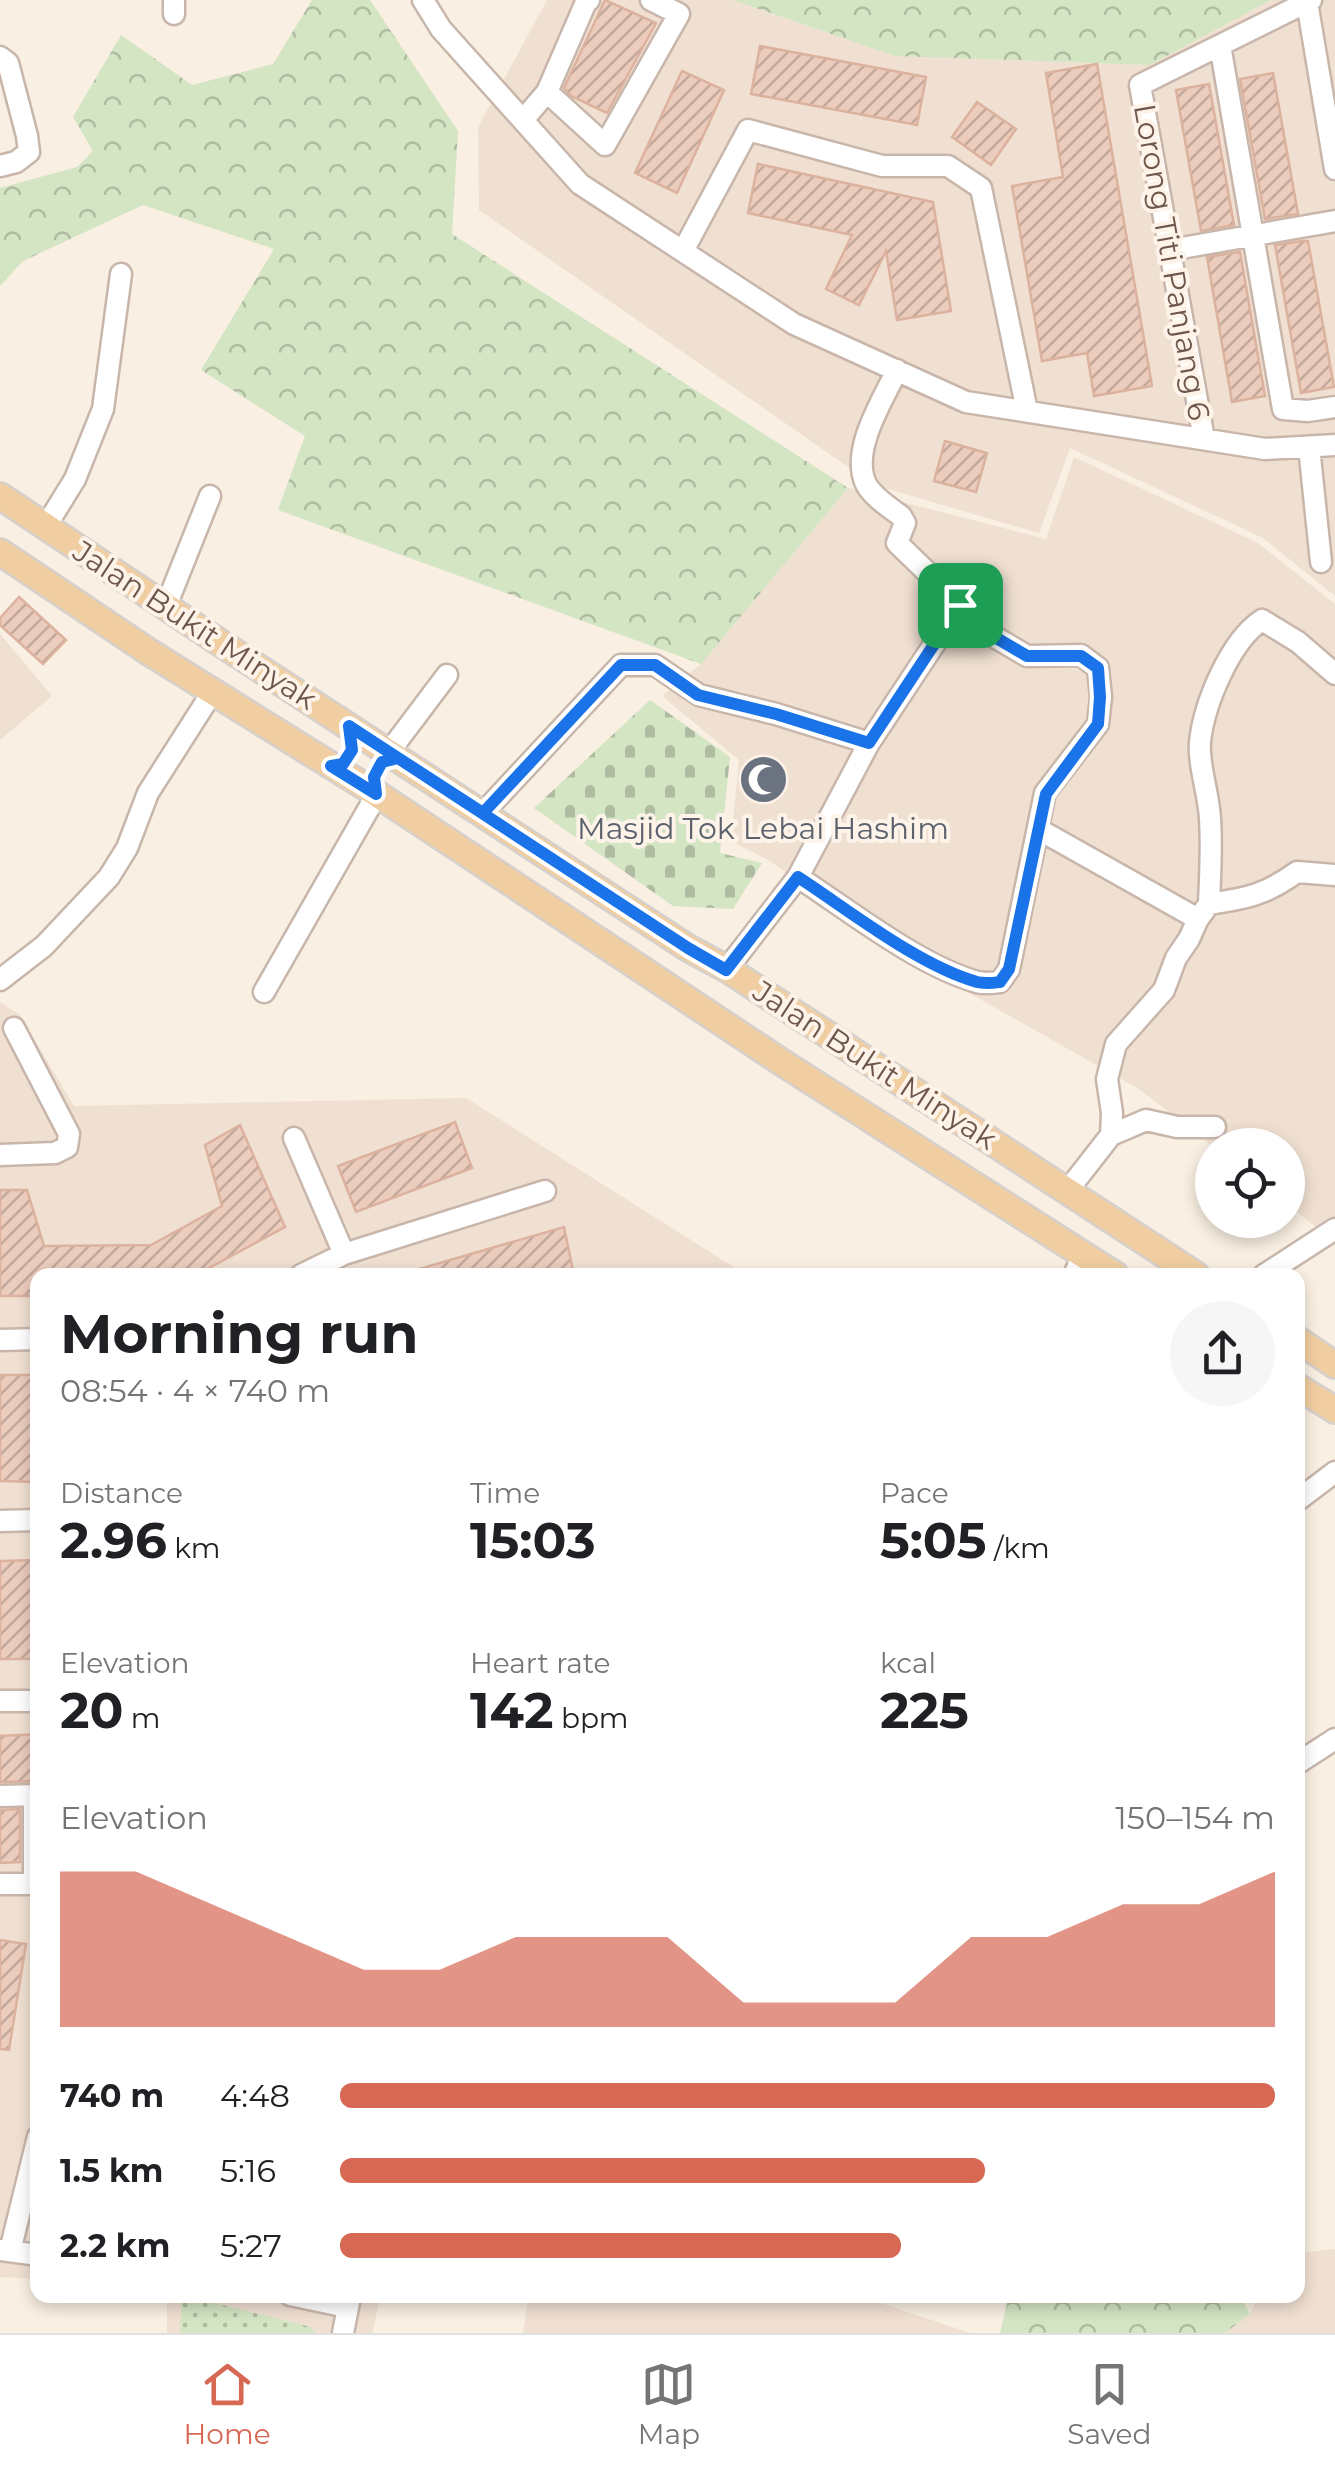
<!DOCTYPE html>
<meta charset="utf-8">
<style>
body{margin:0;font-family:Montserrat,sans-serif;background:#f6f6f6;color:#202124;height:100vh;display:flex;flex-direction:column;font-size:38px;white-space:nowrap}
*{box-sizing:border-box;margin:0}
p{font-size:32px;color:#757577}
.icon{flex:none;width:55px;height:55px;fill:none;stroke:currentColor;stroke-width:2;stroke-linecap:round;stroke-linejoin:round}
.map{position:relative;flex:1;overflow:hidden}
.side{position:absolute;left:30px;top:1268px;width:1275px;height:1035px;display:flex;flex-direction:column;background:#fff;border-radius:20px;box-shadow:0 5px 15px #0003}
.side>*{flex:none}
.buttons{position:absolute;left:1195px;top:1128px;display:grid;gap:20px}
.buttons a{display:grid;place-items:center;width:110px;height:110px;border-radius:50%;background:#fff;box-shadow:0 5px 15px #0003;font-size:50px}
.pin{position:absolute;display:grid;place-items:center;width:85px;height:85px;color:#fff;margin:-42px;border-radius:20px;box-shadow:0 5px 15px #0006}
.round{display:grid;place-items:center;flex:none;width:105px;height:105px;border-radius:52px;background:#f6f6f6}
.summary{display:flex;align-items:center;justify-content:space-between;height:170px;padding:0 30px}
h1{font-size:55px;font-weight:700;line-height:75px}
.figures{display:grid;grid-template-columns:repeat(3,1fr);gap:15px;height:170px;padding:10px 30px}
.figures div{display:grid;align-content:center}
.figures b{font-size:50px;font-weight:700}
.figures small{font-size:28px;font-weight:400}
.figures p{font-size:28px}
.chart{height:280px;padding:20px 30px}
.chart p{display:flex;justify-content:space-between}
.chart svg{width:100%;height:180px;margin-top:10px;fill:#d66854;opacity:.7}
ul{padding:0 30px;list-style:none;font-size:32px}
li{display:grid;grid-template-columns:160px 120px 1fr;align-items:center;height:75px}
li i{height:25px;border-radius:12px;background:#d66854}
.dock{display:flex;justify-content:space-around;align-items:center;height:140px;border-top:2px solid #e0e0e0;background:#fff;font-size:28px;color:#757577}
.dock a{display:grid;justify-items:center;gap:5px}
.dock .on{color:#d66854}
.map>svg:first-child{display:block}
.residential{fill:#f0e0d2}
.forest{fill:url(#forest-crowns)}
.cemetery{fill:url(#cemetery-stones)}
.park{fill:url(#park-dots)}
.building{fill:url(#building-hatch);stroke:#dcb29f;stroke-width:2.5}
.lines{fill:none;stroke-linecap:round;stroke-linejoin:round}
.minor-casing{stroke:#c8b6ab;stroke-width:25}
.major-casing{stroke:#d6d0cd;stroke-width:30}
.minor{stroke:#fff;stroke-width:20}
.major{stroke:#f1cea1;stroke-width:25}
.route-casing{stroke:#fff;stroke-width:20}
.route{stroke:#1a73e8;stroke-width:12}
.labels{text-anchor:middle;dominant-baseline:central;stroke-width:8;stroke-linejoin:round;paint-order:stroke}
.street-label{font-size:30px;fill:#6e564c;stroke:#fdf3e8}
.worship-label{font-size:30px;fill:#5b616d;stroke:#fdf3e8}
</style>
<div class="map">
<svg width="1335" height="2333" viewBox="0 0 1335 2333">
<defs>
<pattern id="forest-crowns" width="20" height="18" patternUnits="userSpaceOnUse" patternTransform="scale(2.5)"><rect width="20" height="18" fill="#d3e5c3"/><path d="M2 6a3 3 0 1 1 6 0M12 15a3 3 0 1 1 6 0" fill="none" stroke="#afbca1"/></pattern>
<pattern id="cemetery-stones" width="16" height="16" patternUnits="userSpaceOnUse" patternTransform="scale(2.5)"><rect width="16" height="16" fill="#d3e5c3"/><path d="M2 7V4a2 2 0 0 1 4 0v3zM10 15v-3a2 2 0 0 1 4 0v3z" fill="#afbca1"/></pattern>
<pattern id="park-dots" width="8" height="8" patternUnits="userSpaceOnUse" patternTransform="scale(2.5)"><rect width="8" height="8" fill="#d3e5c3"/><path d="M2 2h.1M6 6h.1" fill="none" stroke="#afbca1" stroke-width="1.8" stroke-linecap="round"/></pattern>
<pattern id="building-hatch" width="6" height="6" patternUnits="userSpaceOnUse" patternTransform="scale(2.5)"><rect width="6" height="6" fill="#ebccbd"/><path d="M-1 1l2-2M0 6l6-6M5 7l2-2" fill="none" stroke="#c3a89c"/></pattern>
</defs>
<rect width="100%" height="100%" fill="#f9efe2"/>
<!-- residential -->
<path class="residential" d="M 547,0 L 733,0 L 895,56 L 1150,65 L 1271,0 L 1335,0 L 1335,596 L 1263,538 L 1070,448 L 1039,533 L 874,485 L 479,210 L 478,127 Z
M 1074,457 L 1258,543 L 1335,604 L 1335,1242 L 1288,1205 L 1288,1145 L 1212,1146 L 1139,1089 L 900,954 L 770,861 L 731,841 L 739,760 L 662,696 L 701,664 L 848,488 L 1046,539 Z
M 0,634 L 52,696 L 0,740 Z
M 0,1002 L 20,1015 L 74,1106 L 466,1098 L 743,1273 L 816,1275 L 38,1275 L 37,2279 L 0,2277 Z
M 1335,2249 L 1335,2333 L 1225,2333 L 1250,2314 L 1258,2295 L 1298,2295 L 1298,2253 Z
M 167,2295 L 381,2295 L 372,2333 L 167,2333 Z
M 529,2295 L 857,2295 L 970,2333 L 523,2333 Z"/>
<!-- forest -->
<path class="forest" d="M 312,0 L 370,0 L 458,131 L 452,234 L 848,488 L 701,664 L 278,510 L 305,436 L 201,370 L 274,249 L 143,205 L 23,261 L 0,286 L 0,188 L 77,167 L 93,151 L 73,117 L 121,35 L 192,85 L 273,64 Z
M 733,0 L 1271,0 L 1150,65 L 895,56 Z
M 1009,2295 L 1240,2295 L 1250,2314 L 1225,2333 L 1000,2333 Z"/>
<!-- cemetery -->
<path class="cemetery" d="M 650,700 L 730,757 L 720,853 L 762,863 L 733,909 L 673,906 L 534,808 Z"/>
<!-- park -->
<path class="park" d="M 182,2295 L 311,2327 L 316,2333 L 180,2333 Z"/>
<!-- building -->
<path class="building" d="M 605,0 L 656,23 L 607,113 L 571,96 L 564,88 Z
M 760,46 L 926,77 L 917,125 L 751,94 Z
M 1097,64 L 1152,386 L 1094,396 L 1087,353 L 1042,361 L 1012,186 L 1063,177 L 1046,73 Z
M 682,71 L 724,90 L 677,193 L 635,173 Z
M 1273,73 L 1298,214 L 1265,219 L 1240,79 Z
M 1209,84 L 1234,225 L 1201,231 L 1176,90 Z
M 977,102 L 1016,129 L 991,165 L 952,137 Z
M 758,164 L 933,202 L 951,311 L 897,320 L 886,251 L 859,305 L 826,289 L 852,235 L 748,213 Z
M 1303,241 L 1308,241 L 1334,387 L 1301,393 L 1275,245 Z
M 1240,252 L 1265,396 L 1232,402 L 1207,257 Z
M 945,441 L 987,453 L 976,492 L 934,481 Z
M 19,597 L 66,640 L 43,664 L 0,625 L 0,618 Z
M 455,1122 L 472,1168 L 356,1212 L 338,1166 Z
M 240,1125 L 285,1227 L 196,1275 L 38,1275 L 38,1296 L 0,1296 L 0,1190 L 27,1190 L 44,1246 L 151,1245 L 222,1206 L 205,1145 Z
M 564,1227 L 574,1275 L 413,1275 L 412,1271 Z
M 0,1375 L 38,1375 L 38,1482 L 0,1481 Z
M 38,1560 L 38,1659 L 0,1659 L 0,1561 Z
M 38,1734 L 38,1781 L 0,1782 L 0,1736 Z
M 20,1809 L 20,1862 L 0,1863 L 0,1810 Z
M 0,1940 L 26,1944 L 9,2050 L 0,2049 Z"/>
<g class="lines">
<defs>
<path id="minor" d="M 423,0 L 441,29 L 580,184 L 794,324 L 966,402 L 1265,449 L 1335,445
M 1307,2 L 1335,169
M 174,14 L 174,0
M 1220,45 L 1283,409 L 1308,411 L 1335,407
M 0,57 L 8,63 L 27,136 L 29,152 L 16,162 L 0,166
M 547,92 L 605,145 L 679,14 L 651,0
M 523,120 L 547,92 L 586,2 L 589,0
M 1170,250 L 1335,221
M 683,251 L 748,130 L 882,166 L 948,166 L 981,188 L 1027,411
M 1204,439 L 1140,85 L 1311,0
M 1309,447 L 1321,562
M 46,526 L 75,479 L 103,409 L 121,274
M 166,606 L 210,496
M 389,752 L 447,675
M 483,813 L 621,665 L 655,665 L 699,695 L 776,714 L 869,743
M 1038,829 L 1198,919
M 798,877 C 850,911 918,965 977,982 C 985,984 992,983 1000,982 L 1009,969 L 1045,793 L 1098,724 L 1101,697 L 1098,668 L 1081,655 L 1027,656 L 993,636 L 897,543 L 905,523 L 901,516 C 890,508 872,496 866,484 C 850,450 883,400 897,370
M 1209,904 C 1210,876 1212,847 1210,819 C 1209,794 1198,765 1200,742 C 1204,704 1230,641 1262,620 L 1298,642 L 1335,674
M 727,969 L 798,877 L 869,743 L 960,605
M 0,980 L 44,946 L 109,877 L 127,848 L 148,793 L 213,691
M 264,992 L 377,794
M 1111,1135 L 1112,1113 L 1107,1079 L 1116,1044 L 1164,990 L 1176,958 L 1189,939 L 1198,919 L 1209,904 C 1248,898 1265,895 1297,872 L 1335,875
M 294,1138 L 344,1254
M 0,1155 L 55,1153 L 67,1147 L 69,1134 L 14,1028
M 1068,1190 L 1111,1135 L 1146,1120 L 1177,1127 L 1215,1127
M 301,1275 L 344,1254 L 545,1191
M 1074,1275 L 1083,1255
M 1264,1275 L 1335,1229
M 0,1340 L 38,1339
M 1298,1500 L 1335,1472
M 0,1521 L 38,1520
M 0,1701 L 38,1701
M 1298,1763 L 1335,1739
M 34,1795 L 34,1884
M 0,1796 L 38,1795
M 0,1884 L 38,1884
M 0,2250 L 38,2255
M 10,2251 L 38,2137
M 290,2295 L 347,2307
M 343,2333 L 350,2297"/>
<path id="major" d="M 0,496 L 219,642 L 688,948 L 727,969 L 1196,1275
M 0,552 L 149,652 L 377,794 L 786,1065 L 1115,1275
M 1298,1340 L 1335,1365
M 1298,1387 L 1335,1410"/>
</defs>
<!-- minor casing -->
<use href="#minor" class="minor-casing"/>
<!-- major casing -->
<use href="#major" class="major-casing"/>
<!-- minor -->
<use href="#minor" class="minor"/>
<!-- major -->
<use href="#major" class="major"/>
</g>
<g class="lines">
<defs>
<path id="route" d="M 960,605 L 869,743 L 776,714 L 698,695 L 655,665 L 621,665 L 483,813 L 398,758 L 349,726 L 352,750 L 343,764 L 331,766 L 376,794 L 374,777 L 382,762 L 398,758 L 688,948 L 726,970 L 798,877 C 850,911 918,965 977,982 C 985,984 992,983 1000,982 L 1009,969 L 1046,794 L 1098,724 L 1100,697 L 1098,668 L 1081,656 L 1027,656 L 993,636 L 960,605"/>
</defs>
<!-- route casing -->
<use href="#route" class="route-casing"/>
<!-- route -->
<use href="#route" class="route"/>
</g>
<!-- icons -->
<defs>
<symbol id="mosque-disc" viewBox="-11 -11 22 22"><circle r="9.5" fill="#6b7280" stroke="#fdf3e8"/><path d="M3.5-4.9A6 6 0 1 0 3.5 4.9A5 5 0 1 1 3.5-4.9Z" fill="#fff"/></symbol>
</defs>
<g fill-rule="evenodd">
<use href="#mosque-disc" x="736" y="752" width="55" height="55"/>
</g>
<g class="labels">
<!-- street labels -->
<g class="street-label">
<text transform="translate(1172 262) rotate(80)">Lorong Titi Panjang 6</text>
<text transform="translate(195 625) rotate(33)">Jalan Bukit Minyak</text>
<text transform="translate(875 1065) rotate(33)">Jalan Bukit Minyak</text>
</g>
<!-- worship labels -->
<g class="worship-label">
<text x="763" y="828">Masjid Tok Lebai Hashim</text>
</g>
</g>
</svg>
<div class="buttons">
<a><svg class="icon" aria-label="locate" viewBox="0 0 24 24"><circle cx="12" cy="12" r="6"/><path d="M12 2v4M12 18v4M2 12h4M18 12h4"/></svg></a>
</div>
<div class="pin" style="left:960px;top:605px;background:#1e9e55"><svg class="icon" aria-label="arrive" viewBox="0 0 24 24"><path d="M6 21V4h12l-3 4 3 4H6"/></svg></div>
<section class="side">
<div class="summary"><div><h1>Morning run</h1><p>08:54 · 4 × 740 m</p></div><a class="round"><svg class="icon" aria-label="share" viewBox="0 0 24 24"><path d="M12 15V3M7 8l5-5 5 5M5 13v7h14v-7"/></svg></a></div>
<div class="figures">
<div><p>Distance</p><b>2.96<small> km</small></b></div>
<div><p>Time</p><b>15:03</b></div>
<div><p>Pace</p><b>5:05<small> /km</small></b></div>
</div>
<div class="figures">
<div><p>Elevation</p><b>20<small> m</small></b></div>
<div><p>Heart rate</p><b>142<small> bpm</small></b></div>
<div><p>kcal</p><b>225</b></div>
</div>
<div class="chart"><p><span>Elevation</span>150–154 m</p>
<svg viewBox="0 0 160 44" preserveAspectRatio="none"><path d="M0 44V6L10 6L20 14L30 22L40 30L50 30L60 22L70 22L80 22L90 38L100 38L110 38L120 22L130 22L140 14L150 14L160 6V44z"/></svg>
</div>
<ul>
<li><b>740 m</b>4:48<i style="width:100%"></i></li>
<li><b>1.5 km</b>5:16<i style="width:69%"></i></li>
<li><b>2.2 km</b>5:27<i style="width:60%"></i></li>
</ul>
</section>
</div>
<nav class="dock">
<a class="on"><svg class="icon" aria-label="home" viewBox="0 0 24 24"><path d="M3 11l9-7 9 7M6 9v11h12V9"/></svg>Home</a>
<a><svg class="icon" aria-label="map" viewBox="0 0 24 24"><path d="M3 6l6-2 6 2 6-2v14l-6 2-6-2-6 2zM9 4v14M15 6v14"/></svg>Map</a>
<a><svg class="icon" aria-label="saved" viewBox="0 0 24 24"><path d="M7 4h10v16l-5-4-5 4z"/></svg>Saved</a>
</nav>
